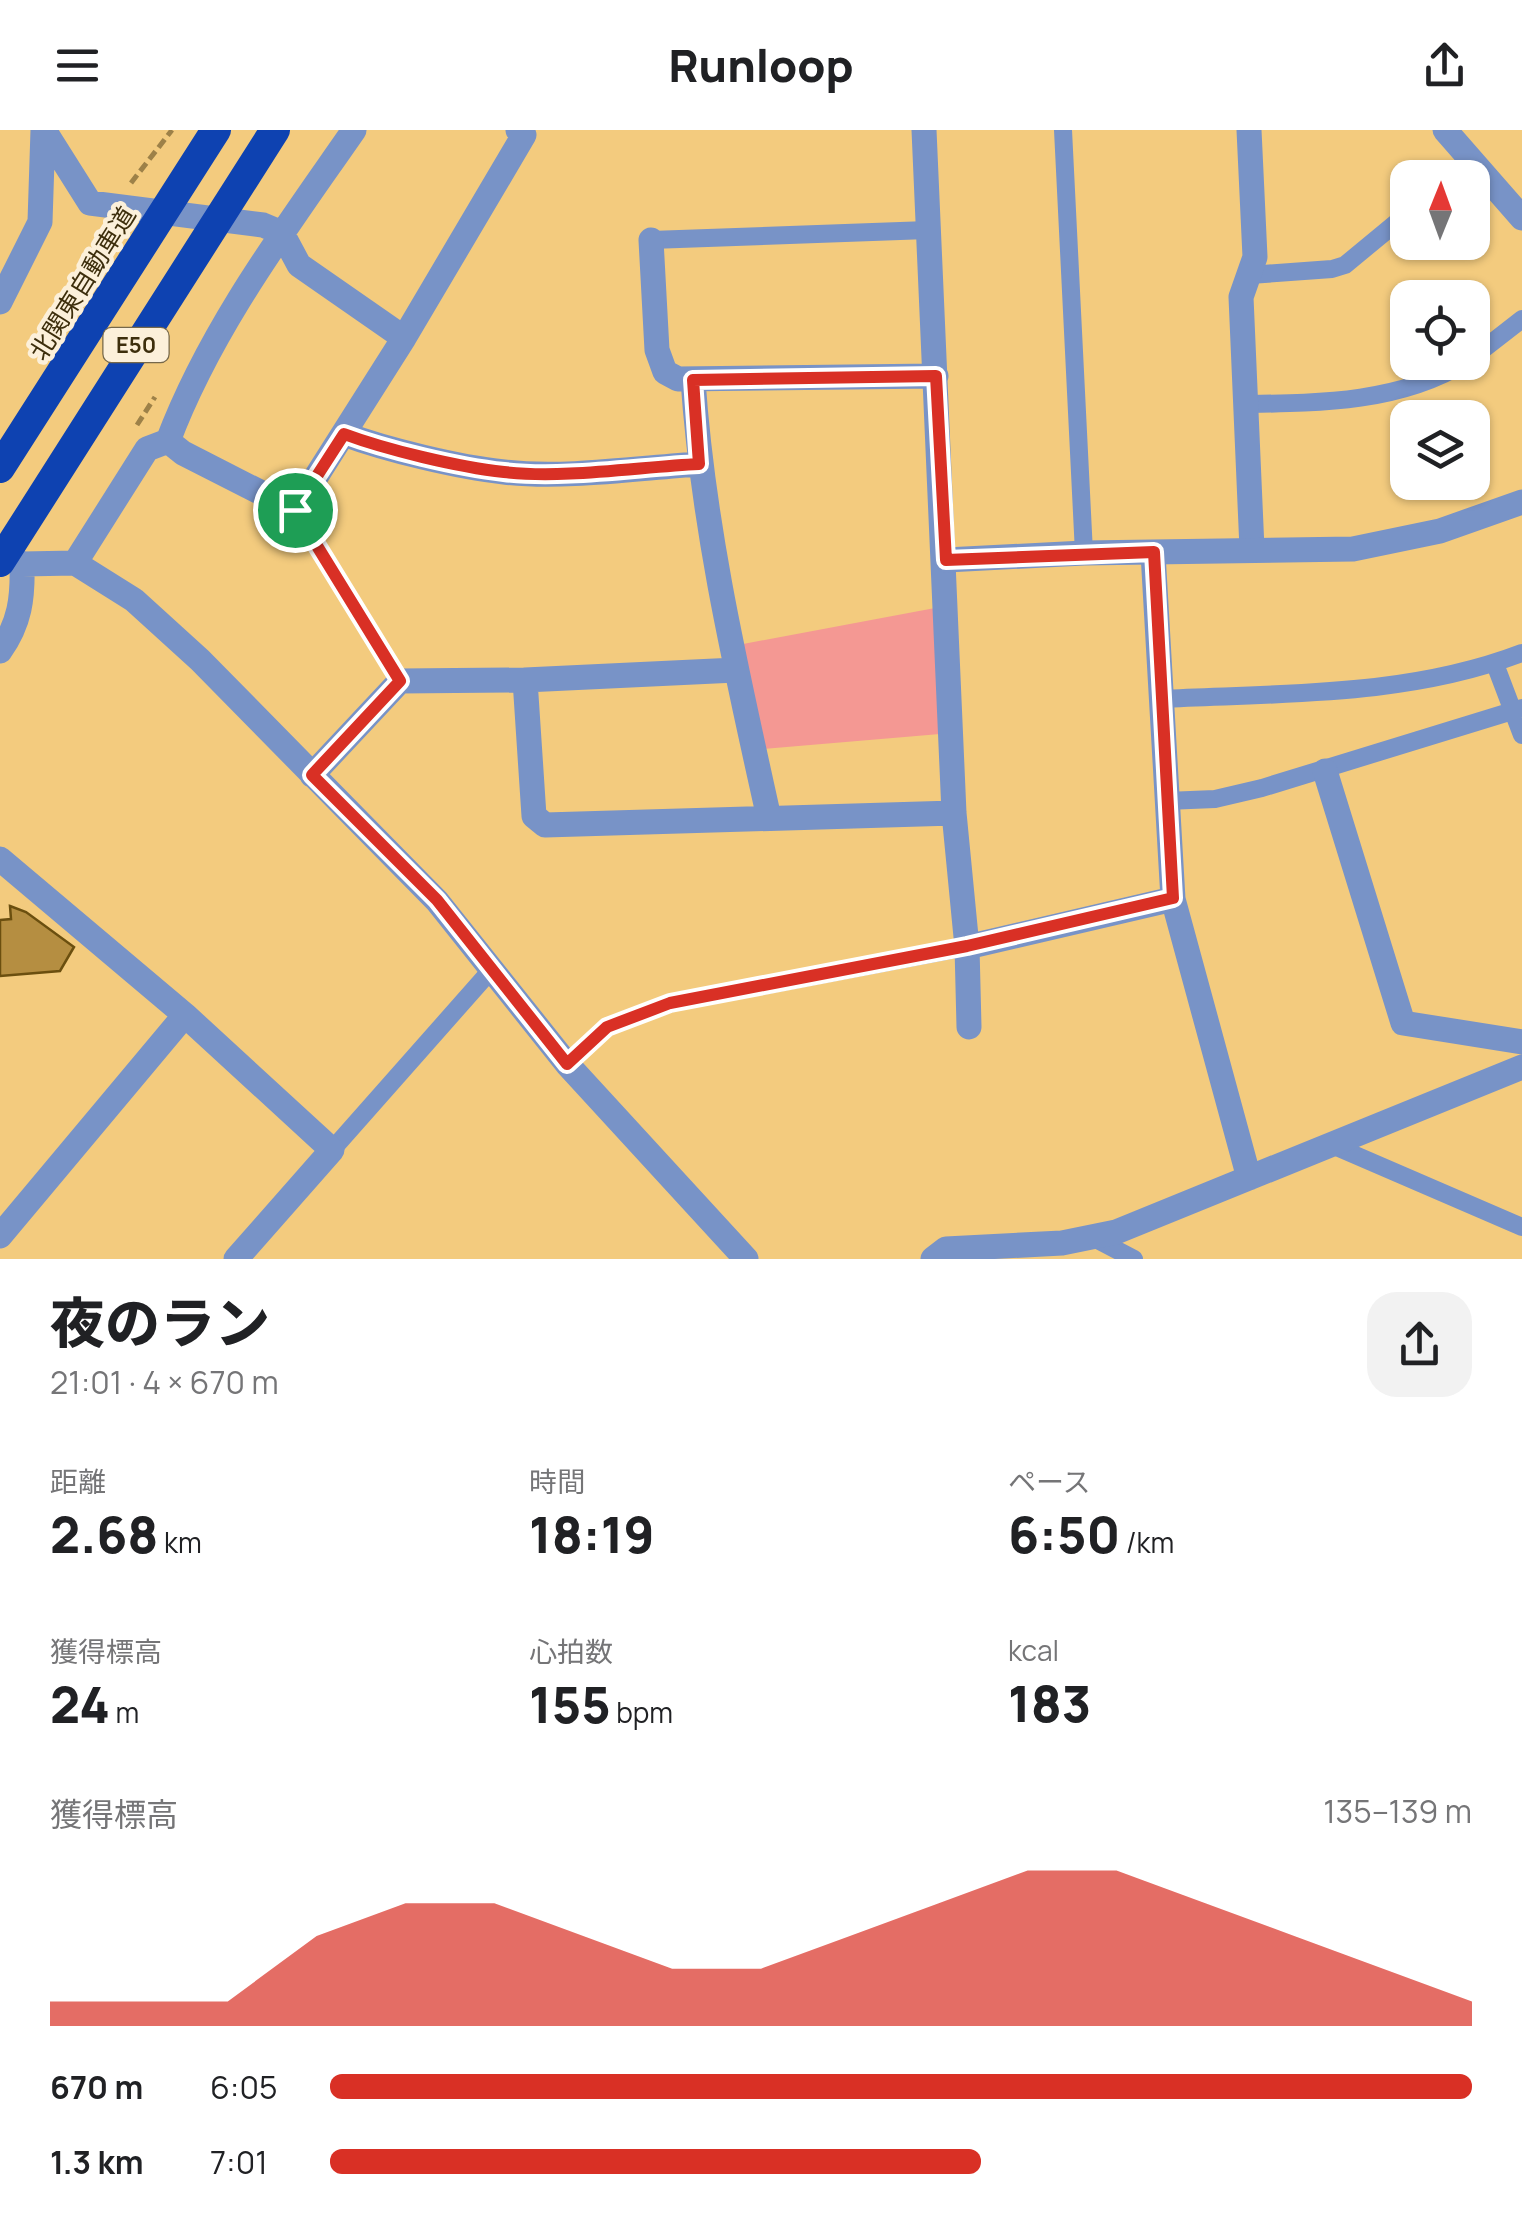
<!DOCTYPE html>
<html lang="ja">
<meta charset="utf-8">
<style>
body{margin:0;font-family:Manrope,"Noto Sans JP",sans-serif;background:#f2f2f2;color:#202124;height:100vh;display:flex;flex-direction:column;font-size:38px;white-space:nowrap}
*{box-sizing:border-box;margin:0}
p{font-size:32px;color:#757577}
.icon{flex:none;width:55px;height:55px;fill:none;stroke:currentColor;stroke-width:2;stroke-linecap:round;stroke-linejoin:round}
.map{position:relative;height:1129px;overflow:hidden}
.drawer{display:flex;flex-direction:column;background:#fff;flex:1}
.drawer>*{flex:none}
.needle{width:65px;rotate:1deg}
.buttons{position:absolute;left:1390px;top:30px;display:grid;gap:20px}
.buttons a{display:grid;place-items:center;width:100px;height:100px;border-radius:20px;background:#fff;box-shadow:0 2px 8px #0004;font-size:50px}
.pin{position:absolute;display:grid;place-items:center;width:85px;height:85px;color:#fff;margin:-42px;border:5px solid #fff;border-radius:50%;box-shadow:0 2px 10px #0007}
.round{display:grid;place-items:center;flex:none;width:105px;height:105px;border-radius:30px;background:#f2f2f2}
.head{display:flex;align-items:center;justify-content:space-between;height:170px;padding:0 50px}
h1{font-size:55px;font-weight:800;line-height:75px}
.figures{display:grid;grid-template-columns:repeat(3,1fr);gap:15px;height:170px;padding:10px 50px}
.figures div{display:grid;align-content:center}
.figures b{font-size:50px;font-weight:800}
.figures small{font-size:28px;font-weight:400}
.figures p{font-size:28px}
.chart{height:280px;padding:20px 50px}
.chart p{display:flex;justify-content:space-between}
.chart svg{width:100%;height:180px;margin-top:10px;fill:#d93025;opacity:.7}
ul{padding:0 50px;list-style:none;font-size:32px}
li{display:grid;grid-template-columns:160px 120px 1fr;align-items:center;height:75px}
li i{height:25px;border-radius:12px;background:#d93025}
header{display:flex;justify-content:space-between;align-items:center;height:130px;padding:0 50px;background:#fff;font-size:45px;font-weight:800}
.map>svg:first-child{display:block}
.green{fill:#f49893}
.building{fill:#b58e41;stroke:#6b4f0f;stroke-width:2.5}
.lines{fill:none;stroke-linecap:round;stroke-linejoin:round}
.path{stroke:#9d8148;stroke-width:5;stroke-dasharray:10 5;stroke-linecap:butt}
.service{stroke:#7893c7;stroke-width:18}
.minor{stroke:#7893c7;stroke-width:25}
.tertiary{stroke:#7893c7;stroke-width:25}
.motorway{stroke:#0e42b1;stroke-width:30}
.route-casing{stroke:#fff;stroke-width:20}
.route{stroke:#d93025;stroke-width:12}
.labels{text-anchor:middle;dominant-baseline:central;stroke-width:9;stroke-linejoin:round;paint-order:stroke}
.shield{fill:#fcf0da;stroke:#76684a;stroke-width:2.5}
.shield-label{font-size:22px;font-weight:bold;fill:#3d2e0c}
.street-label{font-size:25px;fill:#3d2e0c;stroke:#fcf0da}
</style>
<header><svg class="icon" aria-label="menu" viewBox="0 0 24 24"><path d="M4 6h16M4 12h16M4 18h16"/></svg>Runloop<svg class="icon" aria-label="share" viewBox="0 0 24 24"><path d="M12 15V3M7 8l5-5 5 5M5 13v7h14v-7"/></svg></header>
<div class="map">
<svg width="1522" height="1129" viewBox="0 0 1522 1129">
<rect width="100%" height="100%" fill="#f3cb7e"/>
<!-- green -->
<path class="green" d="M 935,478 L 940,604 L 763,619 L 743,514 Z"/>
<!-- building -->
<path class="building" d="M 10,776 L 26,782 L 74,817 L 60,841 L 0,846 L 0,790 L 11,789 Z"/>
<g class="lines">
<!-- path -->
<path class="path" d="M 131,53 L 172,0
M 52,199 L 64,172 L 105,99
M 137,295 L 155,267"/>
<!-- service -->
<path class="service" d="M 1063,0 L 1084,423
M 1448,48 L 1469,29
M 651,110 L 928,100
M 1250,145 L 1332,139 L 1345,135 L 1408,83
M 1472,228 L 1522,189
M 1248,274 C 1322,273 1401,272 1466,232
M 295,380 L 400,551
M 1495,534 L 1522,605
M 1161,569 C 1282,563 1407,567 1522,523
M 1166,671 L 1215,669 L 1262,658 L 1522,578
M 567,934 L 607,897 L 671,873 L 967,817
M 1332,1015 L 1522,1097
M 332,1020 L 492,839
M 1092,1107 L 1134,1129"/>
<!-- minor -->
<path class="minor" d="M 44,0 L 90,73 L 263,95 L 282,103 L 299,135 L 404,208 L 295,380 L 183,323 L 168,311 L 147,319 L 75,433
M 924,0 L 954,683 L 967,817 L 969,897
M 1249,0 L 1255,127 L 1241,167 L 1252,419
M 1445,0 L 1522,88
M 651,110 L 657,220 L 665,242 L 678,249 L 936,246
M 0,172 L 40,92 L 43,0
M 404,208 L 524,5 L 518,0
M 693,250 C 703,398 737,543 769,688
M 344,304 C 387,320 458,337 504,342 C 563,349 638,338 699,334
M 168,311 C 210,199 286,98 354,0
M 0,420 L 22,434 L 75,433 L 134,470 L 200,530 L 437,771 L 567,934 L 746,1129
M 1153,423 L 1173,769 L 1249,1048
M 0,521 C 20,493 23,468 22,434
M 525,550 L 534,686 L 545,695 L 954,683
M 1325,641 L 1403,893 L 1522,912
M 312,645 L 400,551 L 525,550 L 736,540
M 0,729 L 185,885 L 332,1020 L 236,1129
M 967,817 L 1173,769
M 0,1106 L 185,885
M 933,1129 L 946,1119 L 1062,1113 L 1116,1102 L 1522,937"/>
<!-- tertiary -->
<path class="tertiary" d="M 946,430 L 1084,423 L 1353,419 L 1440,401 L 1522,372"/>
<!-- motorway -->
<path class="motorway" d="M 0,338 L 216,0
M 0,432 L 275,0"/>
</g>
<g class="lines">
<defs>
<path id="route" d="M 936,246 L 946,430 L 1154,422 L 1173,768 L 967,816 L 670,873 L 607,897 L 567,934 L 437,770 L 312,645 L 400,551 L 295,380 L 344,304 C 387,320 458,337 504,342 C 563,349 638,337 699,334 L 693,250 Z"/>
</defs>
<!-- route casing -->
<use href="#route" class="route-casing"/>
<!-- route -->
<use href="#route" class="route"/>
</g>
<g class="labels">
<!-- shield labels -->
<rect class="shield" x="103.5" y="198" width="65" height="34" rx="8"/>
<g class="shield-label">
<text x="136" y="215">E50</text>
</g>
<!-- street labels -->
<g class="street-label">
<text transform="translate(82 153) rotate(-58)">北関東自動車道</text>
</g>
</g>
</svg>
<div class="buttons">
<a><svg class="needle" viewBox="-14 -14 28 28"><path d="M0-13l5 13h-10z" fill="#e53935"/><path d="M0 13l5-13h-10z" fill="#757577"/></svg></a>
<a><svg class="icon" aria-label="locate" viewBox="0 0 24 24"><circle cx="12" cy="12" r="6"/><path d="M12 2v4M12 18v4M2 12h4M18 12h4"/></svg></a>
<a><svg class="icon" aria-label="layers" viewBox="0 0 24 24"><path d="M12 4l9 5-9 5-9-5zM3 14l9 5 9-5"/></svg></a>
</div>
<div class="pin" style="left:295px;top:380px;background:#1e9e55"><svg class="icon" aria-label="arrive" viewBox="0 0 24 24"><path d="M6 21V4h12l-3 4 3 4H6"/></svg></div>
</div>
<section class="drawer">
<div class="head"><div><h1>夜のラン</h1><p>21:01 · 4 × 670 m</p></div><a class="round"><svg class="icon" aria-label="share" viewBox="0 0 24 24"><path d="M12 15V3M7 8l5-5 5 5M5 13v7h14v-7"/></svg></a></div>
<div class="figures">
<div><p>距離</p><b>2.68<small> km</small></b></div>
<div><p>時間</p><b>18:19</b></div>
<div><p>ペース</p><b>6:50<small> /km</small></b></div>
</div>
<div class="figures">
<div><p>獲得標高</p><b>24<small> m</small></b></div>
<div><p>心拍数</p><b>155<small> bpm</small></b></div>
<div><p>kcal</p><b>183</b></div>
</div>
<div class="chart"><p><span>獲得標高</span>135–139 m</p>
<svg viewBox="0 0 160 44" preserveAspectRatio="none"><path d="M0 44V38L10 38L20 38L30 22L40 14L50 14L60 22L70 30L80 30L90 22L100 14L110 6L120 6L130 14L140 22L150 30L160 38V44z"/></svg>
</div>
<ul>
<li><b>670 m</b>6:05<i style="width:100%"></i></li>
<li><b>1.3 km</b>7:01<i style="width:57%"></i></li>
</ul>
</section>
